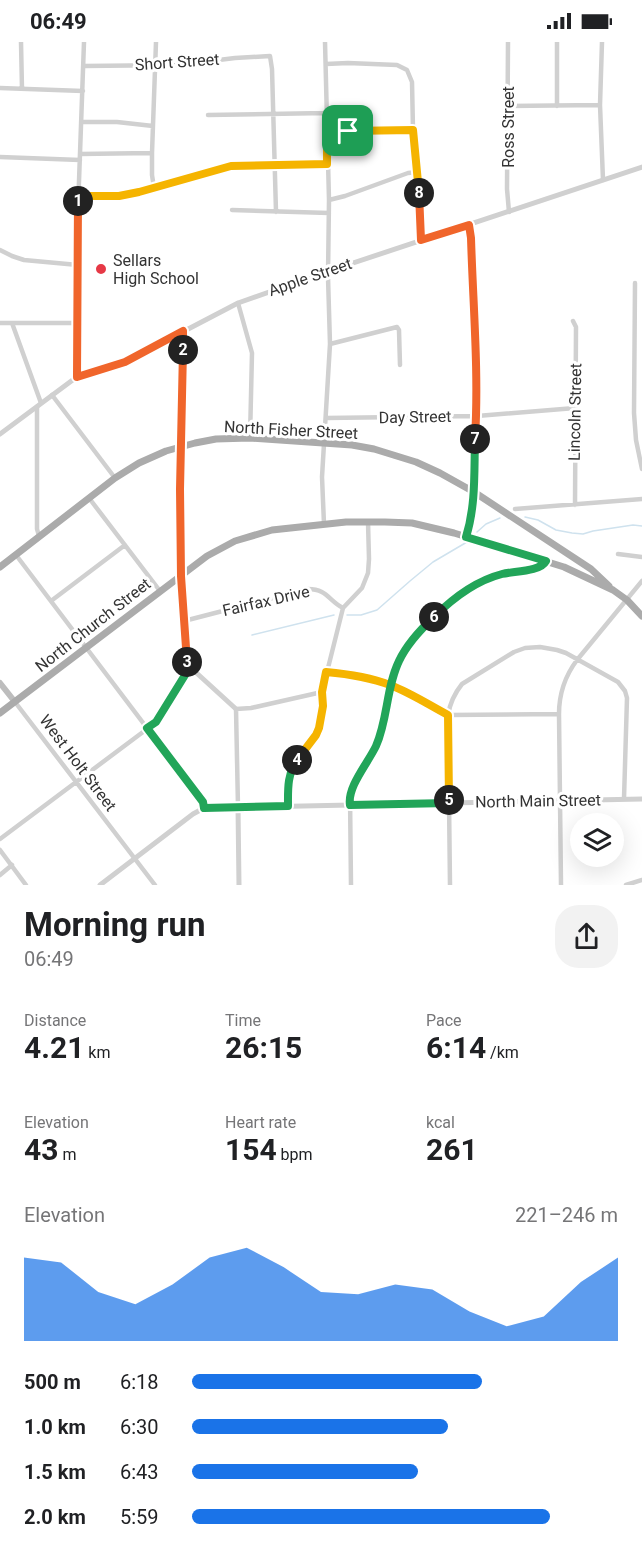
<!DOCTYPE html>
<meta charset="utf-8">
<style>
body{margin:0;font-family:Roboto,sans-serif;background:#f2f2f2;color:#202124;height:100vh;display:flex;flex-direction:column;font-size:22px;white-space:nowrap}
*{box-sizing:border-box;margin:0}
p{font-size:20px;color:#757577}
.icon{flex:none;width:33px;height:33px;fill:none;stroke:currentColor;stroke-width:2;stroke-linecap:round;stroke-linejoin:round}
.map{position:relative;height:843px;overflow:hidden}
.panel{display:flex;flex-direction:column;background:#fff;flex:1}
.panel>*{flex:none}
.fabs{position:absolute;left:570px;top:771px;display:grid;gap:12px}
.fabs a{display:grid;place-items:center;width:54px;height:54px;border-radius:50%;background:#fff;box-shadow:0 6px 24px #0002;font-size:30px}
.pin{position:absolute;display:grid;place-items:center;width:51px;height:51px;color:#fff;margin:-26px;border-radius:12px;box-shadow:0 3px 9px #0006}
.km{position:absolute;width:30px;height:30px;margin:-15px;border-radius:50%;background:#222;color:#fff;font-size:16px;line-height:30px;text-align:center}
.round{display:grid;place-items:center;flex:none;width:63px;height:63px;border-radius:24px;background:#f2f2f2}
.summary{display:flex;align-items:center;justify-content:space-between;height:102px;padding:0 24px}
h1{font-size:33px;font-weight:700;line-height:45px}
.metrics{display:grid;grid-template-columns:repeat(3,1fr);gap:9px;height:102px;padding:6px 24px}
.metrics div{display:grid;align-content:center}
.metrics b{font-size:30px;font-weight:700}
.metrics small{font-size:16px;font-weight:400}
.metrics p{font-size:16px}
.chart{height:168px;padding:12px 24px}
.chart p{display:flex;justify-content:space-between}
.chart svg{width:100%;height:108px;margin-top:6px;fill:#1a73e8;opacity:.7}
ul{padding:0 24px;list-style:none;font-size:20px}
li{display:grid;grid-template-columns:96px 72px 1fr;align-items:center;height:45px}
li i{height:15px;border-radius:8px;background:#1a73e8}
.status{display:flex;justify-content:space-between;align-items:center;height:42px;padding:0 30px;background:#fff;direction:ltr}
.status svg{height:16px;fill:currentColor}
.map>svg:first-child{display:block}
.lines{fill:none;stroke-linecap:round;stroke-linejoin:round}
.stream{stroke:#cfe2ee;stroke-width:1.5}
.minor{stroke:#d0d0d0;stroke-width:4.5}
.tertiary{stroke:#d0d0d0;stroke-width:5}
.secondary{stroke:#bdbdbd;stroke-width:6}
.primary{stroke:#ababab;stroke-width:7}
.split-1-casing{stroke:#fff;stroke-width:12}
.split-2-casing{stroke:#fff;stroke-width:12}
.split-3-casing{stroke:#fff;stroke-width:12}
.split-4-casing{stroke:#fff;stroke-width:12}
.split-5-casing{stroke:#fff;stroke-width:12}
.split-6-casing{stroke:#fff;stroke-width:12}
.split-7-casing{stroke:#fff;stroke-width:12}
.split-8-casing{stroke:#fff;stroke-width:12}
.split-9-casing{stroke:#fff;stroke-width:12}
.split-1{stroke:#f5b400;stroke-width:8}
.split-2{stroke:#f0652b;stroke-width:8}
.split-3{stroke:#f0652b;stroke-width:8}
.split-4{stroke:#22a559;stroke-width:8}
.split-5{stroke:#f5b400;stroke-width:8}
.split-6{stroke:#22a559;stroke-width:8}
.split-7{stroke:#22a559;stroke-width:8}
.split-8{stroke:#f0652b;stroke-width:8}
.split-9{stroke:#f5b400;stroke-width:8}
.poi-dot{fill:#e63946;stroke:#fff;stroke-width:2}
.labels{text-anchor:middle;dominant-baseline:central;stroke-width:6;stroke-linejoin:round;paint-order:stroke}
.street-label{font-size:16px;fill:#333;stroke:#fff}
.poi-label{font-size:16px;fill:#333;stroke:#fff;text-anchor:start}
</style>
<div class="status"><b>06:49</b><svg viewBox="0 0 49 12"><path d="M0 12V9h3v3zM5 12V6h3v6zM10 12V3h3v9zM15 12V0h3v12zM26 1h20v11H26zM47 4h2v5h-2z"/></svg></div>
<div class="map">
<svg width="642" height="843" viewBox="0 0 642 843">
<rect width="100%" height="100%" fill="#fff"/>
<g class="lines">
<!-- stream -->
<path class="stream" d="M 525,475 L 538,478 L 556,488 L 572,491 L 583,492 L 593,489 L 633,483 L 642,484
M 477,490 L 486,482 L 500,476
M 347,573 L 361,573 L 377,568 L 410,539 L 433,520 L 467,500
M 252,593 L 334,573"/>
<!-- minor -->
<path class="minor" d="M 21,0 L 22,47
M 508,0 L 507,147 L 509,170
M 602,0 L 600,63 L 603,138
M 326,22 L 348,21 L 397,23 L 407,28 L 412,40 L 413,88 L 419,140 L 421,198
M 84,24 L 178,23 L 235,16 L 270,14 L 272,27 L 276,170
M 0,46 L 83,49
M 508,64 L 600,63
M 557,64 L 557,0
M 208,73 L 326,71
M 82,80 L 117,80 L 153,84
M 327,89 L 413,88
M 80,112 L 152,111
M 0,115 L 80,118
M 154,146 L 152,133 L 152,111 L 156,0
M 78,154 L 119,154 L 139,150 L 231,124 L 327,122
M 329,158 L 345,154 L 408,131 L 418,130
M 232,168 L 329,171
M 0,208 L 12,214 L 24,218 L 78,223
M 635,241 L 634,371 L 636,398 L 642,427
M 238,261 L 252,311 L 250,396
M 573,279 L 576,285 L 575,463
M 0,281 L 76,281
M 12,281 L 41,361
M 330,302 L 397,285 L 399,288 L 400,323
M 77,335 L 78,167 L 84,0
M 52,353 L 115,436
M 37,365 L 37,487 L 39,494
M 326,376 L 477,374 L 575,366
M 89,456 L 160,549
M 515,467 L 642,457
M 324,482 L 322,435 L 330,302 L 328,235 L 329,158 L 325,0
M 467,495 C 474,468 474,440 475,412 C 478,340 474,268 471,196 L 469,183
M 618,512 L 642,515
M 16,513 L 203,760 L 204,766
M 51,559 L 125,503
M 184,579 L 308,547 C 327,547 329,559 343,566
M 326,630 L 366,636 L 390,643 L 422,658 L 448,673 L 559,672
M 15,660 L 155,843
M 288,764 C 288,753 286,742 290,731 C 292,724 298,717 303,711 C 318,691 325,676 322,650 L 343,566 L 362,546 L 368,531 L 369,517 L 368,480
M 238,765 L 236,667 L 251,666 L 322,650
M 0,797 L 155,681 L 190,625
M 0,808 L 26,843
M 0,833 L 12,823
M 351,843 L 350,753 C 352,745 356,740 360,733 C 368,720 376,706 380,692 C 387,671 387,649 395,629 C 409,591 457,546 496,534 C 510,529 526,529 541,526 L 546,519
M 450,843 L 448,673 C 450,661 454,652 462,642 L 514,610 L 525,606 L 540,605 L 557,608 L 566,611 L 618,640 L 625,649 L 627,656 L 624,757
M 561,843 L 559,672 C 559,652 565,634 577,618 L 642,539
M 626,843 L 642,838"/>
<!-- tertiary -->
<path class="tertiary" d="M 183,289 L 180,447 L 181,533 L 187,617 L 190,625 L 236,667
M 0,392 L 74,337 L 125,320 L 238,261 L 329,229 L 642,125
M 238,765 L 239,843
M 100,843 L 193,772 L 204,766 L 642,757"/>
<!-- secondary -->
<path class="secondary" d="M 0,641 L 15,660"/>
<!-- primary -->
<path class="primary" d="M 0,525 L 115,436 L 139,421 L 166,409 L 195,401 L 216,397 L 250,396 L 352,403 L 374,407 L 416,420 L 440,431 L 474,450 L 591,527 L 609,544
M 0,671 L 207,514 L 235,499 L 272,488 L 346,480 L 385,480 L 412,481 L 454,491 L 564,525 L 613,548 L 627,558 L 642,574"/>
</g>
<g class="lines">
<defs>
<path id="split-1" d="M 78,159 L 78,154 L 119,154 L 139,150 L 231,124 L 327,122 L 327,89 L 348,89"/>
<path id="split-2" d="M 78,159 L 77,335 L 125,320 L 183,289 L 183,308"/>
<path id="split-3" d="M 183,308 L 180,447 L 181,534 L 187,620"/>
<path id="split-4" d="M 187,620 L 190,625 L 156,680 L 147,686 L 203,760 L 204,766 L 288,764 C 288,747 287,733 297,718"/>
<path id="split-5" d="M 297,718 L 316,693 L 319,686 L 323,664 L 322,650 L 326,630 C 348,632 369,635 390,643 C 411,651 429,663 448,673 L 449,758"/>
<path id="split-6" d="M 434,575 C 420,588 407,602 399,619 C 386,646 388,677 376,704 C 368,721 347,745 350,763 L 449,761 L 449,758"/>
<path id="split-7" d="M 434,575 C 453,556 475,539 502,532 C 514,529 540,530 546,519 L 466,495 C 476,463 474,430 475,397"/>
<path id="split-8" d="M 419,151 L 421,198 L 469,183 L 471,196 C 473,263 479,330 475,397"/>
<path id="split-9" d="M 348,89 L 413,88 L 419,151"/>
</defs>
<!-- split-1 casing -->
<use href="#split-1" class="split-1-casing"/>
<!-- split-2 casing -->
<use href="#split-2" class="split-2-casing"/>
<!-- split-3 casing -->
<use href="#split-3" class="split-3-casing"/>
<!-- split-4 casing -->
<use href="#split-4" class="split-4-casing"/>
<!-- split-5 casing -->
<use href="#split-5" class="split-5-casing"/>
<!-- split-6 casing -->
<use href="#split-6" class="split-6-casing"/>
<!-- split-7 casing -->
<use href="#split-7" class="split-7-casing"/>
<!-- split-8 casing -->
<use href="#split-8" class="split-8-casing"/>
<!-- split-9 casing -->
<use href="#split-9" class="split-9-casing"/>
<!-- split-1 -->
<use href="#split-1" class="split-1"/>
<!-- split-2 -->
<use href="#split-2" class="split-2"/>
<!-- split-3 -->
<use href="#split-3" class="split-3"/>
<!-- split-4 -->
<use href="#split-4" class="split-4"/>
<!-- split-5 -->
<use href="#split-5" class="split-5"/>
<!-- split-6 -->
<use href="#split-6" class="split-6"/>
<!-- split-7 -->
<use href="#split-7" class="split-7"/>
<!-- split-8 -->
<use href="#split-8" class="split-8"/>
<!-- split-9 -->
<use href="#split-9" class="split-9"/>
</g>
<!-- markers -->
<circle class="poi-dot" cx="101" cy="227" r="6"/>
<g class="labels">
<!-- street labels -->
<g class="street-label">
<text transform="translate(177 20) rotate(-4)">Short Street</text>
<text transform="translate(508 85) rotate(-90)">Ross Street</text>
<text transform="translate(310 235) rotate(-19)">Apple Street</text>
<text transform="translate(575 370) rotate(-89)">Lincoln Street</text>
<text transform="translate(415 375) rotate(-1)">Day Street</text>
<text transform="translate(291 388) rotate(3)">North Fisher Street</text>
<text transform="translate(266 559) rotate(-13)">Fairfax Drive</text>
<text transform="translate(93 583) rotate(-38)">North Church Street</text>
<text transform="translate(78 721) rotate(53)">West Holt Street</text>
<text transform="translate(538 759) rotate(-1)">North Main Street</text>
</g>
<!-- poi labels -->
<g class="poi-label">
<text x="113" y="218">Sellars<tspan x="113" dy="18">High School</tspan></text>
</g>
</g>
</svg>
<div class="fabs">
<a><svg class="icon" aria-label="layers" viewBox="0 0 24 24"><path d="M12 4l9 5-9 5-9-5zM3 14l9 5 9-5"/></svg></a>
</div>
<div class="pin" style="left:348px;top:89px;background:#1e9e55"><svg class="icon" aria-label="arrive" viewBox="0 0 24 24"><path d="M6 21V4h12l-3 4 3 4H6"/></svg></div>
<b class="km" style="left:78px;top:159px">1</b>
<b class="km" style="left:183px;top:308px">2</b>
<b class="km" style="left:187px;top:620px">3</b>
<b class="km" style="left:297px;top:718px">4</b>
<b class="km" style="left:449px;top:758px">5</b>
<b class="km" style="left:434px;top:575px">6</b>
<b class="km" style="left:475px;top:397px">7</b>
<b class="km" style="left:419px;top:151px">8</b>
</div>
<section class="panel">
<div class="summary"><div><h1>Morning run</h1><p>06:49</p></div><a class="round"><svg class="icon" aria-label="share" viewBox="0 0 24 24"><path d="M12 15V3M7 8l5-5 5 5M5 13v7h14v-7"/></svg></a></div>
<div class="metrics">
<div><p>Distance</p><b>4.21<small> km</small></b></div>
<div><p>Time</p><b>26:15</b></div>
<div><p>Pace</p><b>6:14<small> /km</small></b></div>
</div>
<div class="metrics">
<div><p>Elevation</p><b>43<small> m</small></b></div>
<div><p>Heart rate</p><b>154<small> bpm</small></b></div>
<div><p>kcal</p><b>261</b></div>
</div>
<div class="chart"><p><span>Elevation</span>221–246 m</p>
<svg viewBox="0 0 160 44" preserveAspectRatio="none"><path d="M0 44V10L10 12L20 24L30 29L40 21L50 10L60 6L70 14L80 24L90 25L100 21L110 23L120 32L130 38L140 34L150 20L160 10V44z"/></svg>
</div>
<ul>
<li><b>500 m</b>6:18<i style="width:68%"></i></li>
<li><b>1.0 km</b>6:30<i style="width:60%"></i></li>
<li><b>1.5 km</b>6:43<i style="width:53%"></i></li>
<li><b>2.0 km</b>5:59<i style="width:84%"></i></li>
</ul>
</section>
